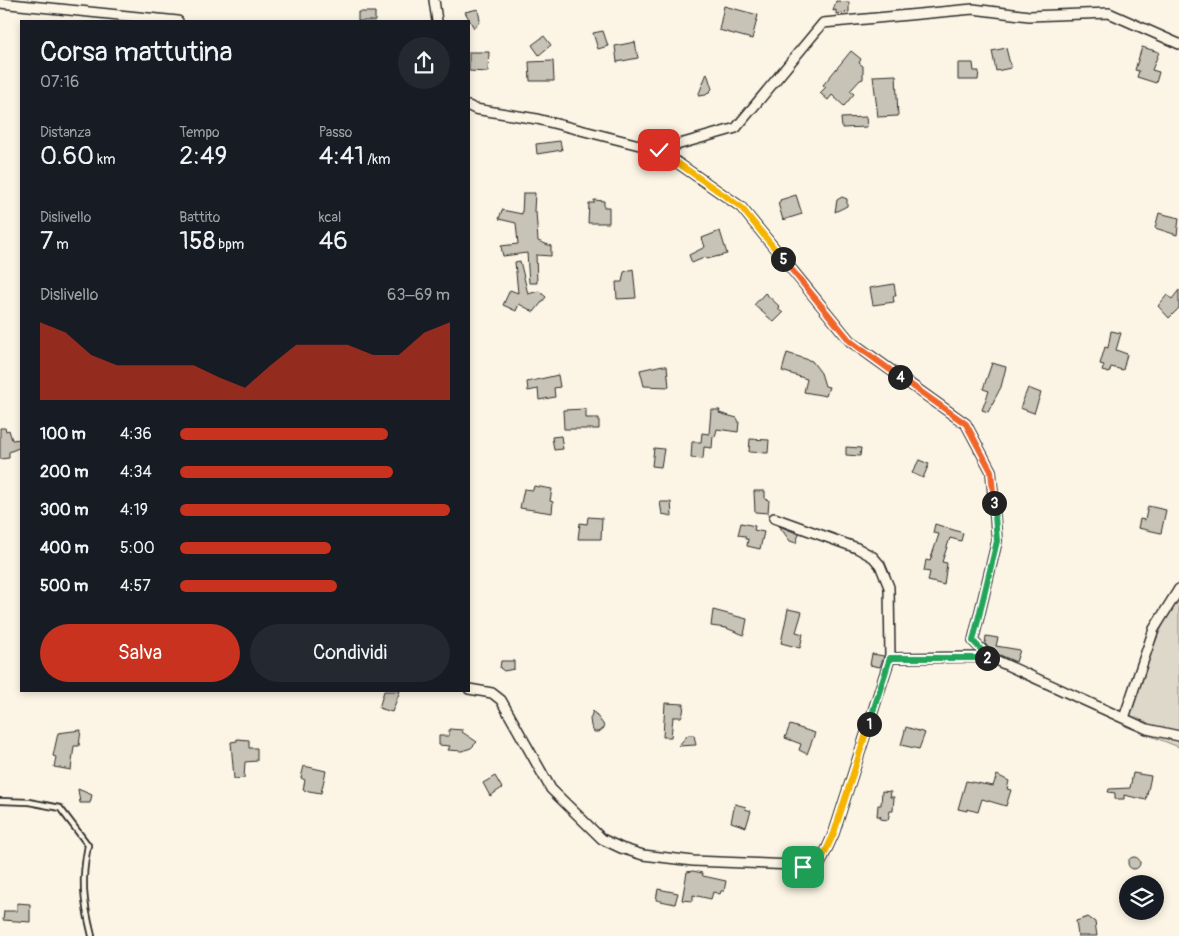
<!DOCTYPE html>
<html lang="it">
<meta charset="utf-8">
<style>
body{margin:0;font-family:Pangolin,sans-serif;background:#242831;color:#f1f3f6;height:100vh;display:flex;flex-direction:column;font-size:19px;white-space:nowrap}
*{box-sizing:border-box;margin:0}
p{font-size:16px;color:#9ea1a6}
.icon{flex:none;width:28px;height:28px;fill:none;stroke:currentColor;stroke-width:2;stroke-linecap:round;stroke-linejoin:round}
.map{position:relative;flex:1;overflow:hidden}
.sheet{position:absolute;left:20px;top:20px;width:450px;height:672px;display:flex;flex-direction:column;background:#171b24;border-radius:0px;box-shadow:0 2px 8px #0003}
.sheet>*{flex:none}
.tools{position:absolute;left:1119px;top:875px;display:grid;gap:10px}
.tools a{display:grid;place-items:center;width:45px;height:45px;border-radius:50%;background:#171b24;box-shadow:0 2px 8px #0003;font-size:25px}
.pin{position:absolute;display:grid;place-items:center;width:42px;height:42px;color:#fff;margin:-21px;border-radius:10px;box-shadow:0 2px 8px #0006}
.km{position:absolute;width:25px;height:25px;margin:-12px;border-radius:50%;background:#222;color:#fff;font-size:14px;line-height:25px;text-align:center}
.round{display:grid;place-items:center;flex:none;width:52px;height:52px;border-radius:26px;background:#242831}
.headline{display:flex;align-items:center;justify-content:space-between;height:85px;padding:0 20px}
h1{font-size:28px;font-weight:600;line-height:38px}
.metrics{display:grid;grid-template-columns:repeat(3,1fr);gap:8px;height:85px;padding:5px 20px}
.metrics div{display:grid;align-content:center}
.metrics b{font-size:25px;font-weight:600}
.metrics small{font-size:14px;font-weight:400}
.metrics p{font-size:14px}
.chart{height:140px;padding:10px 20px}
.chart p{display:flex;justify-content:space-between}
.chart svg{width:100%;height:90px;margin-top:5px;fill:#c8321e;opacity:.7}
.action{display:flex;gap:10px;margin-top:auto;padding:10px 20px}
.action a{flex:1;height:58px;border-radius:30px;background:#c8321e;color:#fff;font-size:20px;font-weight:600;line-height:58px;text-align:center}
.action a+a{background:#242831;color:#f1f3f6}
ul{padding:0 20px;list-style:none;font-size:16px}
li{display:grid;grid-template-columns:80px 60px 1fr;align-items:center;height:38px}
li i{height:12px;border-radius:6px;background:#c8321e}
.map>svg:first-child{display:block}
.green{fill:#ded8ca;stroke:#84827a}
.building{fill:#c8c3b7;stroke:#2b2b2b}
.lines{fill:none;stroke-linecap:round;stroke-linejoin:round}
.service-casing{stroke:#2b2b2b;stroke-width:8}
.minor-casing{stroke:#2b2b2b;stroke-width:12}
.service{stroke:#fcf5e5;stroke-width:4.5}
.minor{stroke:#fcf5e5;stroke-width:9}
.split-1-casing{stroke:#fff;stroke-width:10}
.split-2-casing{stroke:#fff;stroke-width:10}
.split-3-casing{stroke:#fff;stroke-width:10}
.split-4-casing{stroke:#fff;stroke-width:10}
.split-5-casing{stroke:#fff;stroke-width:10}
.split-6-casing{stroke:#fff;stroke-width:10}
.split-1{stroke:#f5b400;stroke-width:6}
.split-2{stroke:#22a559;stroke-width:6}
.split-3{stroke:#22a559;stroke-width:6}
.split-4{stroke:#f0652b;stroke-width:6}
.split-5{stroke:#f0652b;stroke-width:6}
.split-6{stroke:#f5b400;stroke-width:6}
</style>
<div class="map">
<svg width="1179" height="936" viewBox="0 0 1179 936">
<rect width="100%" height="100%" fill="#fcf5e5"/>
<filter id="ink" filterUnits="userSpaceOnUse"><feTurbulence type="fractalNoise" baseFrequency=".02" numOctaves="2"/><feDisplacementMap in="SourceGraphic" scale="10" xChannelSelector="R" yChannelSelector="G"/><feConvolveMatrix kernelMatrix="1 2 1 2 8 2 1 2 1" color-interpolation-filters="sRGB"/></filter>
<g filter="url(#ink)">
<!-- green -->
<path class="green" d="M 1179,593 L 1179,747 L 1125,726 L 1141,674 L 1173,602 Z"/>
<!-- building -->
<path class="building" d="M 836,1 L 849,2 L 849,12 L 836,14 L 836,10 L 833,11 Z
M 724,6 L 758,15 L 752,39 L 719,30 Z
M 478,9 L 480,21 L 474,28 L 465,12 Z
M 358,12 L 375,12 L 375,21 L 358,21 Z
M 603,31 L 608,46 L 598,49 L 593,33 Z
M 544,36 L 551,45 L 539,55 L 532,45 Z
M 635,42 L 638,58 L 617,62 L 615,46 Z
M 1142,47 L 1159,52 L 1152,70 L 1159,72 L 1156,83 L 1137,77 L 1139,71 L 1135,70 Z
M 1006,48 L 1011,68 L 996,71 L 992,51 Z
M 851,51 L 861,59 L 859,63 L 863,66 L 863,79 L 860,80 L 850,91 L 854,94 L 844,106 L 832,95 L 828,100 L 820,93 L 826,87 L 823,85 Z
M 469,52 L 489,52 L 488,72 L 469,71 Z
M 553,61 L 554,81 L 530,81 L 529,62 Z
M 958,63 L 973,63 L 974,71 L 979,71 L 978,80 L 958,80 Z
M 707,73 L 712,89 L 706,95 L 698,96 Z
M 896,75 L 898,116 L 878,117 L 873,76 Z
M 866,117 L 867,127 L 842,128 L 841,118 Z
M 560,141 L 562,150 L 537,154 L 536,144 Z
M 523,193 L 535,193 L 534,211 L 536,211 L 538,241 L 551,246 L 551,256 L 536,255 L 537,283 L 529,283 L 527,253 L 503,256 L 501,246 L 518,244 L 516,223 L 499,219 L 502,210 L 522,214 Z
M 796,195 L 802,214 L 783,220 L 778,203 L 780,203 L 780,200 Z
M 842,197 L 847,199 L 847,206 L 835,212 L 837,200 Z
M 594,200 L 604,201 L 604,207 L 609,207 L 609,223 L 588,223 L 589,203 L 594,203 Z
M 1159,213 L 1179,218 L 1177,235 L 1155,228 Z
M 720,231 L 727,254 L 707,259 L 706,257 L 692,263 L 689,255 L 705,247 L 702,238 Z
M 520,261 L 528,294 L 539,291 L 546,297 L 534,312 L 519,304 L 516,311 L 503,305 L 510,290 L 518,293 L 515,262 Z
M 633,269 L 636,298 L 617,299 L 616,282 L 622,282 L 624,272 Z
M 894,284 L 896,296 L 893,296 L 894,302 L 873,305 L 870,288 Z
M 1179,290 L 1179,308 L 1169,318 L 1158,306 L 1167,295 L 1172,299 Z
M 765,293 L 780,307 L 778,309 L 783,313 L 774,322 L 754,305 Z
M 1111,331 L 1121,333 L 1116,350 L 1127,354 L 1123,370 L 1111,367 L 1109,373 L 1102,371 L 1104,365 L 1100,364 L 1105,347 L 1108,348 Z
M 787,353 L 812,361 L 821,373 L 825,386 L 829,387 L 826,396 L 804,392 L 807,379 L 782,371 Z
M 992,363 L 1006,367 L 1001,387 L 988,412 L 982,410 L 989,391 L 983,389 Z
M 663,365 L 662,366 L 667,366 L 669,387 L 644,386 L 640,370 Z
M 558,375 L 560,387 L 554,388 L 555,397 L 539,400 L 538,389 L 528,391 L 527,382 Z
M 1028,388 L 1041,393 L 1034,413 L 1020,408 Z
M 586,409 L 586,418 L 599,418 L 599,429 L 564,429 L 563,410 Z
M 711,410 L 720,410 L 719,413 L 737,418 L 739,422 L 738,432 L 717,429 L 715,437 L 713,436 L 712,448 L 704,447 L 703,459 L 691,458 L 692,442 L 701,442 L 702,433 L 709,434 Z
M 0,428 L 5,428 L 6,431 L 9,430 L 12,440 L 21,439 L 21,447 L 9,452 L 9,458 L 0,459 Z
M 561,436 L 563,449 L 554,450 L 552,437 Z
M 750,439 L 769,440 L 768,453 L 749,452 Z
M 846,447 L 861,448 L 860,456 L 846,455 Z
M 654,448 L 664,449 L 661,467 L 652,466 Z
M 919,460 L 929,464 L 923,478 L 912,473 Z
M 534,486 L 552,489 L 550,501 L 553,502 L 552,513 L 520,508 L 524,489 L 533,490 Z
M 754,491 L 765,491 L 765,499 L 769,500 L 768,513 L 755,512 Z
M 660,502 L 671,502 L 672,516 L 662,514 Z
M 1148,506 L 1166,510 L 1161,533 L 1138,528 L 1140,519 L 1145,520 Z
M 588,517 L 602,518 L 601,539 L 578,539 L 580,523 L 587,524 Z
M 741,523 L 755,526 L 754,530 L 764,532 L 760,549 L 747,546 L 748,539 L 745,539 L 745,536 L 738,535 Z
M 935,524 L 963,533 L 961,541 L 950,538 L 942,562 L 947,563 L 944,585 L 928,581 L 930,572 L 924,571 L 926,560 L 930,561 L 939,534 L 933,533 Z
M 779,526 L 799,534 L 796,543 L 790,541 Z
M 788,609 L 802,612 L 796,632 L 803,634 L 800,648 L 781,643 Z
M 713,610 L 747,619 L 744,635 L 726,628 L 711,626 Z
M 986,636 L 998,638 L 996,646 L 1020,650 L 1016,662 L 993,652 L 985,644 Z
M 872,654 L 884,656 L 880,667 L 870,665 Z
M 501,661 L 514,661 L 514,669 L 504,671 L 500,668 Z
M 384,691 L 400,691 L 392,712 L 379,708 Z
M 665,703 L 684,704 L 683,713 L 681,717 L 673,717 L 671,737 L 663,737 Z
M 593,711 L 603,724 L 604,728 L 599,732 L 594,732 L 591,726 L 590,719 Z
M 790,725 L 815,733 L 807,754 L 799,750 L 801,744 L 785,738 Z
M 906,727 L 925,733 L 919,749 L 901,745 Z
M 449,729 L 463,730 L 462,732 L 477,742 L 471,748 L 462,751 L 448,750 L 450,746 L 439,745 L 439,736 L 449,736 Z
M 81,730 L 79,746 L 74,746 L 71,770 L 54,767 L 56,757 L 53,756 L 58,733 Z
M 688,735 L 694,735 L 696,745 L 678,746 Z
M 237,739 L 249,740 L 249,748 L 257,748 L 257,761 L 245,762 L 244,778 L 234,779 L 231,742 L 237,741 Z
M 304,766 L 326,771 L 321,793 L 303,790 L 305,780 L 301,778 Z
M 1133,773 L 1151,776 L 1146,800 L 1124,795 L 1124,799 L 1115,799 L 1115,793 L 1108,792 L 1109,789 L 1130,788 Z
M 997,775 L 1009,781 L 1007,789 L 1011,790 L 1006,806 L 982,799 L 978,812 L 967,809 L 967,811 L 958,809 L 966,781 L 993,786 Z
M 495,776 L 502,788 L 490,796 L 483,783 Z
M 78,789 L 92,795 L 90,803 L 80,803 Z
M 882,791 L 891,792 L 890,797 L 894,797 L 893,811 L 890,811 L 888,820 L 880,819 L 881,816 L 877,816 L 878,805 L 881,805 Z
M 735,804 L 746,807 L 745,809 L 751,811 L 746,827 L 731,822 Z
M1128 863a6 6 0 1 1 12 0a6 6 0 1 1-12 0Z
M 693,871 L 702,873 L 703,876 L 726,881 L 724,891 L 721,891 L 720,894 L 713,892 L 711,899 L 693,895 L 693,901 L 682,900 L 687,872 Z
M 658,889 L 678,893 L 675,904 L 656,900 Z
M 17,903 L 30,904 L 30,922 L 3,920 L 4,911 L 17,911 Z
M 1088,917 L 1095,922 L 1097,936 L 1078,936 L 1076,921 Z"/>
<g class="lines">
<defs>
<path id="service" d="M 0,801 L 29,802 L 60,808 L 88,845 C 81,881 83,900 92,936"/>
<path id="minor" d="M 434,0 L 437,21
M 0,3 L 178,21
M 469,106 L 475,109 L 537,119 L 659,150 L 741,207 L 850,341 L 966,424 L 991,471 L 997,541 L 973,641 L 989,657 L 1147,729 L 1179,736
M 659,150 L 736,128 L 823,23 L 973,9 L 1029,16 L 1109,13 L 1179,44
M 774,518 L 857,548 L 873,557 L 880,565 L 889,587 L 890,658
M 469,689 L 492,693 L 501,700 L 551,789 L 602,839 L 621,848 L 643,855 L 693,861 L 819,866 L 834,833 L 890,658 L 989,657
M 1124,718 L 1154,629 L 1179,589"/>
</defs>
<!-- service casing -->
<use href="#service" class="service-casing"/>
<!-- minor casing -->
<use href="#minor" class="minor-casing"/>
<!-- service -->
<use href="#service" class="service"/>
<!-- minor -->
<use href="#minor" class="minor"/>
</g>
</g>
<g class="lines" filter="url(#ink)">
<defs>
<path id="split-1" d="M 803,867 L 819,866 L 834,833 L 869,724"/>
<path id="split-2" d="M 869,724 L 890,658 L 987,658"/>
<path id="split-3" d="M 987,658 L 989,658 L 973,641 L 997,541 L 994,503"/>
<path id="split-4" d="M 900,377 L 966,424 L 991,471 L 994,503"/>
<path id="split-5" d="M 783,259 L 850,341 L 900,377"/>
<path id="split-6" d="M 659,150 L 741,207 L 783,259"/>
</defs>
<!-- split-1 casing -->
<use href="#split-1" class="split-1-casing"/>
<!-- split-2 casing -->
<use href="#split-2" class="split-2-casing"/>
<!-- split-3 casing -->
<use href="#split-3" class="split-3-casing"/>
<!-- split-4 casing -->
<use href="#split-4" class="split-4-casing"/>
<!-- split-5 casing -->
<use href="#split-5" class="split-5-casing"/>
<!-- split-6 casing -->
<use href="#split-6" class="split-6-casing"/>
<!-- split-1 -->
<use href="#split-1" class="split-1"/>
<!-- split-2 -->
<use href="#split-2" class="split-2"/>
<!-- split-3 -->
<use href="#split-3" class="split-3"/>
<!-- split-4 -->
<use href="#split-4" class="split-4"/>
<!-- split-5 -->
<use href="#split-5" class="split-5"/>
<!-- split-6 -->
<use href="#split-6" class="split-6"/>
</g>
</svg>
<div class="tools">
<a><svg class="icon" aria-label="layers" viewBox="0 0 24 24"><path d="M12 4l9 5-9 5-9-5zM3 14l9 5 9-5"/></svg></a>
</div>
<div class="pin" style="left:803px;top:867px;background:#1e9e55"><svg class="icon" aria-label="arrive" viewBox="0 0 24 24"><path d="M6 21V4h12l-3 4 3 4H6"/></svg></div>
<div class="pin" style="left:659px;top:150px;background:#d93025"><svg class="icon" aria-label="check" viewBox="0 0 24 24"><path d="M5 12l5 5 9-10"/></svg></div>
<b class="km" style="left:869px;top:724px">1</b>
<b class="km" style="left:987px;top:658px">2</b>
<b class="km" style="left:994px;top:503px">3</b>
<b class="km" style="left:900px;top:377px">4</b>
<b class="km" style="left:783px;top:259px">5</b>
<section class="sheet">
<div class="headline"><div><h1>Corsa mattutina</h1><p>07:16</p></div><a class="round"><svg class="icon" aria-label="share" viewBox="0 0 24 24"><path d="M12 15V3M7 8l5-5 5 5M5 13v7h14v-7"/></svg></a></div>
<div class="metrics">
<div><p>Distanza</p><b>0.60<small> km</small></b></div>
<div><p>Tempo</p><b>2:49</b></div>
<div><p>Passo</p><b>4:41<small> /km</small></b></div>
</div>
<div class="metrics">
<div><p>Dislivello</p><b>7<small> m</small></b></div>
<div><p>Battito</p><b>158<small> bpm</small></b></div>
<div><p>kcal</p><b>46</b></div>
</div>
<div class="chart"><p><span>Dislivello</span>63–69 m</p>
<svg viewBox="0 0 160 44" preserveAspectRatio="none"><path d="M0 44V6L10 11L20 22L30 27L40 27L50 27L60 27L70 33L80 38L90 27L100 17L110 17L120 17L130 22L140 22L150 11L160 6V44z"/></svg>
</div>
<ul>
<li><b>100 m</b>4:36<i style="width:77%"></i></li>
<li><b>200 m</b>4:34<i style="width:79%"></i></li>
<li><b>300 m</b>4:19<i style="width:100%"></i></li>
<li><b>400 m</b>5:00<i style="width:56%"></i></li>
<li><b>500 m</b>4:57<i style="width:58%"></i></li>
</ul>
<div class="action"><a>Salva</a><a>Condividi</a></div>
</section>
</div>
